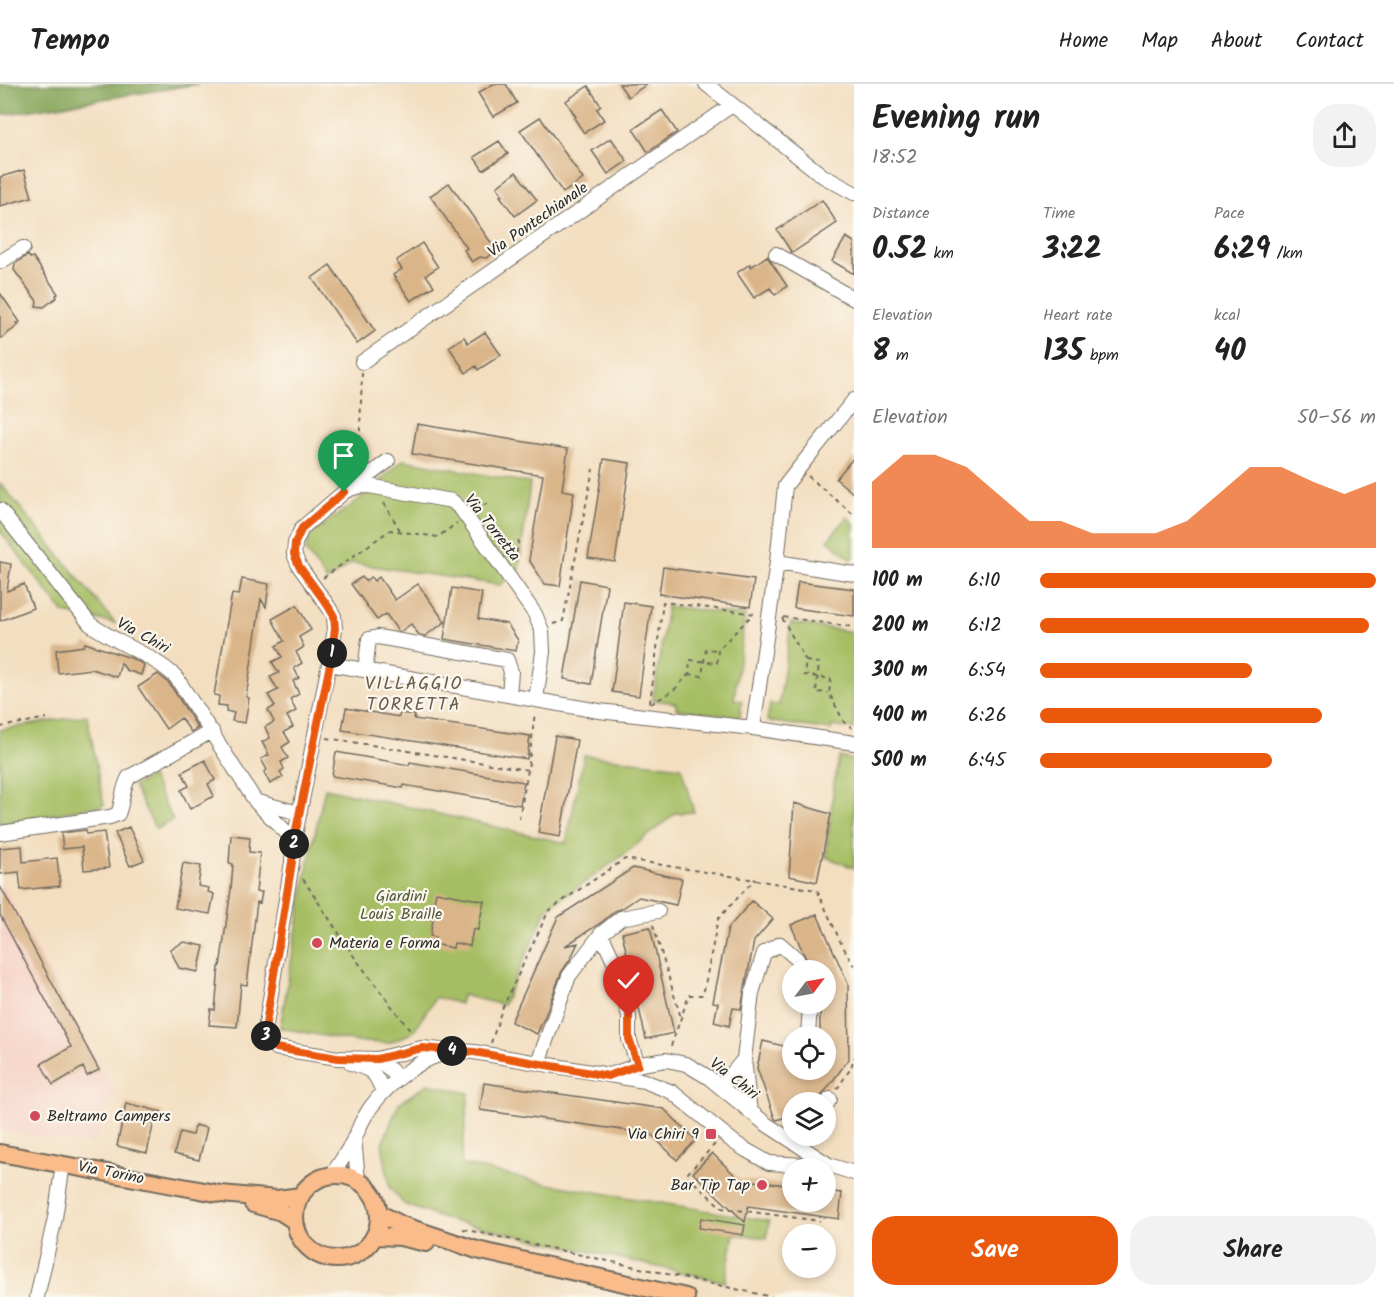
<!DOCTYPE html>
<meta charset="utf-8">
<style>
body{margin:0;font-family:Kalam,sans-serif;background:#f2f2f2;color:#222;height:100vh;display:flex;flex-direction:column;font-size:22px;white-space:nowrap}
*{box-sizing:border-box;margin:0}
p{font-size:20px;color:#767676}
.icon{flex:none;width:33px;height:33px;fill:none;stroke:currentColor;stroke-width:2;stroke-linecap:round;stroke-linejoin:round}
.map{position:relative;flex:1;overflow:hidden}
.panel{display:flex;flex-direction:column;background:#fff;width:540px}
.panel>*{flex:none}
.needle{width:39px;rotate:58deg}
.controls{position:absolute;left:782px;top:876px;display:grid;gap:12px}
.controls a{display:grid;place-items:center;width:54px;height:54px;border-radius:50%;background:#fff;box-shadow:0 3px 9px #0003;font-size:30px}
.pin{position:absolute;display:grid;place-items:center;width:51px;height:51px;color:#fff;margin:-62px -26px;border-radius:50% 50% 50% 0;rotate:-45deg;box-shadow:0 0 6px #0007}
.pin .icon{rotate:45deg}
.km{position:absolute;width:30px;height:30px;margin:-15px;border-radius:50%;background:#222;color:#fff;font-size:16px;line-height:30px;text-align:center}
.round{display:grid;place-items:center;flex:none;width:63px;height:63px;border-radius:24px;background:#f2f2f2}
.headline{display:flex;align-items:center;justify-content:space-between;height:102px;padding:0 18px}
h1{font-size:33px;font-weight:800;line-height:45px}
.figures{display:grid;grid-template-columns:repeat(3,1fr);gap:9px;height:102px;padding:6px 18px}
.figures div{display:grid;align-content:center}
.figures b{font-size:30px;font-weight:800}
.figures small{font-size:16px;font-weight:400}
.figures p{font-size:16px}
.chart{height:168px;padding:12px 18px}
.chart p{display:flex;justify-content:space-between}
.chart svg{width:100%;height:108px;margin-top:6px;fill:#ea580c;opacity:.7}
.primary-button{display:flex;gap:12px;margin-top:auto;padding:12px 18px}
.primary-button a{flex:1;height:69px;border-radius:24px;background:#ea580c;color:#fff;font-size:24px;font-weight:800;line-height:69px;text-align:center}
.primary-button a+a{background:#f2f2f2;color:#222}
ul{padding:0 18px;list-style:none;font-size:20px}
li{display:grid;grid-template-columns:96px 72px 1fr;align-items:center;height:45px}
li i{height:15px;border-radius:8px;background:#ea580c}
header{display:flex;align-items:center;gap:36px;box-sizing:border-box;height:84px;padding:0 30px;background:#fff;border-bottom:2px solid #e0e0e0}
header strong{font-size:28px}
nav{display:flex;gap:33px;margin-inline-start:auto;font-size:21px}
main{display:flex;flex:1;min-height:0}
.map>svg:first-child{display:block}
.built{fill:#f6d1c5}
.green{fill:#a6be63;stroke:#687447;stroke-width:1.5}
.forest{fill:#84a559;stroke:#586842;stroke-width:1.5}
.building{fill:#dab589}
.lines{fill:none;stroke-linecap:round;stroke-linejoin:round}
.minor-casing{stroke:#716a5f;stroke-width:16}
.major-casing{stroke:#716a5f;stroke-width:20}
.path{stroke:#716a5f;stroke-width:2;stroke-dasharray:4.5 4.5;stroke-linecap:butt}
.minor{stroke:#fff;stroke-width:14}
.major{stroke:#f9bc8a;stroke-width:16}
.route-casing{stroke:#fff;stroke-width:12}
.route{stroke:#ea580c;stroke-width:8}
.poi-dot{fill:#d1495b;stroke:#fbf7ec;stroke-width:2}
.labels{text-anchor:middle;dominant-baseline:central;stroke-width:4.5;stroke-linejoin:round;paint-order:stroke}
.street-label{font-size:16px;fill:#2b2b2b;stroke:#fbf7ec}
.park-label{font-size:16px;fill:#50573c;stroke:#fbf7ec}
.poi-label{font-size:16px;fill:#2b2b2b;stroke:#fbf7ec;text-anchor:start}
.neighbourhood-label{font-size:18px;letter-spacing:1.5px;fill:#685b4c;stroke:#fbf7ec}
</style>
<header>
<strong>Tempo</strong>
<nav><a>Home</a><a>Map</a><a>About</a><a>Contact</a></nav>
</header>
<main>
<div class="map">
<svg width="854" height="1213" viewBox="0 0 854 1213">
<rect width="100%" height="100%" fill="#fbf7ec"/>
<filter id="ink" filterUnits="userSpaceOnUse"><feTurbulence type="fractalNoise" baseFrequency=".0167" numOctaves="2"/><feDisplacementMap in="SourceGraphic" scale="12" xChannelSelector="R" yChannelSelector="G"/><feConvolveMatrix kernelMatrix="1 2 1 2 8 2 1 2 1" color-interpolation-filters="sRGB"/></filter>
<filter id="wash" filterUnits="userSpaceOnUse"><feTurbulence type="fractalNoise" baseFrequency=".008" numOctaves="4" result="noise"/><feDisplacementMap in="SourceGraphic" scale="24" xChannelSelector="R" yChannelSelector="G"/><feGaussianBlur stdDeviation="1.35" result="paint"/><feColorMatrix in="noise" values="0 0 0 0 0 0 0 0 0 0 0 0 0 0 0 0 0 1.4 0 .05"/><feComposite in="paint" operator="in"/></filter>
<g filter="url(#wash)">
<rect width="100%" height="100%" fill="#f3dec0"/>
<!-- built -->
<path class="built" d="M 0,796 L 115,1008 L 93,1061 L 0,1047 Z"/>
<!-- green -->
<path class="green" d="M 403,376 L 530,399 L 519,486 L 500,501 L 352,479 L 327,497 L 306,467 L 309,452 L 361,414 Z
M 0,399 L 115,539 L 64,529 L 0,447 Z
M 847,433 L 854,439 L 854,473 L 852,476 L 828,456 Z
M 667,522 L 745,532 L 734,615 L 742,617 L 740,633 L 676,625 L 676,619 L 653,616 Z
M 791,539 L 854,548 L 854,645 L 832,642 L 831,646 L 767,637 L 770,620 L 779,621 Z
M 87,631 L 104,721 L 0,740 L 0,646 Z
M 584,671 L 681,683 L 694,728 L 676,729 L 622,772 L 548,824 L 503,921 L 462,911 L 460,920 L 436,913 L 412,949 L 389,959 L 357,958 L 280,944 L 307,785 L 325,704 L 566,759 Z
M 839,673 L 854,676 L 854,784 L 826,773 L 834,700 Z
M 151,693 L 173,736 L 156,745 L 133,702 Z
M 428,1000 L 469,1009 L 461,1080 L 548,1100 L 769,1137 L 767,1154 L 734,1150 L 725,1198 L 444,1135 L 404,1120 L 390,1104 L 382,1060 L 399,1019 Z"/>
<!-- forest -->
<path class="forest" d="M 0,0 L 199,0 L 0,31 Z"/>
<g id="blocks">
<!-- building -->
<path class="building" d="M 493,0 L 506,0 L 517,19 L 493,33 L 478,9 Z
M 619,0 L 647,0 L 628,13 Z
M 588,2 L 601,22 L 597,25 L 604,36 L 584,49 L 574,34 L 576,33 L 566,17 Z
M 662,26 L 677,48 L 648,68 L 633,45 Z
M 540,33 L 583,95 L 563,109 L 520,46 Z
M 611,54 L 627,77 L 608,90 L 592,67 Z
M 499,57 L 508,70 L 483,86 L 474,73 Z
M 24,86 L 32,113 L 0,122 L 0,93 Z
M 516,88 L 537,116 L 515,132 L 500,112 L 503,111 L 497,103 Z
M 449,99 L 497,167 L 486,174 L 480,173 L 472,178 L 464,166 L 467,164 L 430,112 Z
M 822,116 L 837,139 L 792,169 L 777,146 Z
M 846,153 L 854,158 L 854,190 L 832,177 Z
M 422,159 L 438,183 L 426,191 L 434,202 L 411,217 L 393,191 L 402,185 L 396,177 Z
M 28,171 L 30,174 L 33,173 L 58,210 L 56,211 L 57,213 L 44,223 L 36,222 L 37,217 L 14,186 L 15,180 Z
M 767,172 L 787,202 L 775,211 L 770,204 L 754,214 L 737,189 L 750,180 L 751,183 Z
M 330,181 L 375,247 L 357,260 L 312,194 Z
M 0,209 L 20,238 L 17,239 L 19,241 L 0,255 Z
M 485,248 L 501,271 L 478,286 L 476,282 L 466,289 L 449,263 L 464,253 L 468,259 Z
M 417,340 L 568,365 L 562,406 L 574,408 L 560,502 L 545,500 L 529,476 L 543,391 L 412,370 Z
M 854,373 L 854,410 L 836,395 Z
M 604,375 L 630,379 L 615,478 L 588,474 Z
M 0,478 L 11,480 L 7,507 L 24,500 L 33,524 L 0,537 Z
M 663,483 L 754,496 L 750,523 L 659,510 Z
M 362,493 L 365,497 L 371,493 L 374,497 L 379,493 L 395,516 L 418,500 L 445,538 L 425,552 L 419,551 L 411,540 L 400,548 L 398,547 L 386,530 L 377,536 L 351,500 Z
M 242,495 L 269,500 L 266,523 L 261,515 L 247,607 L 246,613 L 249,614 L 245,639 L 232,637 L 234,629 L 226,627 L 227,622 L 218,621 L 219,612 L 214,611 L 232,510 L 239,511 Z
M 580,496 L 607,501 L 591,600 L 564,595 Z
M 798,498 L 854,505 L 854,532 L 794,524 Z
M 452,504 L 482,509 L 478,535 L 507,540 L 518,556 L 516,567 L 444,555 Z
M 624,518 L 651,522 L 639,612 L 612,608 Z
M 297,521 L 311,546 L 299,553 L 304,563 L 296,568 L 302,579 L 294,584 L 299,594 L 293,597 L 299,610 L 290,615 L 296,627 L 287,632 L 293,643 L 284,648 L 290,658 L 282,663 L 288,674 L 281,678 L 284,685 L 280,688 L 283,693 L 270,700 L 264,688 L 267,686 L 261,675 L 269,671 L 262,658 L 270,654 L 265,643 L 274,638 L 268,626 L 275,622 L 268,611 L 278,606 L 270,593 L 279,589 L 272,578 L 282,573 L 276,562 L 284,557 L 272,535 Z
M 85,559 L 131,574 L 141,579 L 144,581 L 141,591 L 126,586 L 121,579 L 117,593 L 92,585 L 58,589 L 56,566 L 84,562 Z
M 158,590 L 169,599 L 198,644 L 191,648 L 181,634 L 166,645 L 138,603 Z
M 346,624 L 399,633 L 400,629 L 415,631 L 414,635 L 530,652 L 527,675 L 342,646 Z
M 555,652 L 577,656 L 560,753 L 538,749 Z
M 336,668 L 409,681 L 410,678 L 524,698 L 520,721 L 404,701 L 403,704 L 332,692 Z
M 205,676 L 215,696 L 208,700 L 214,712 L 190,725 L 181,706 L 189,702 L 182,688 Z
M 794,719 L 831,730 L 817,798 L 789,792 Z
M 129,743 L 144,776 L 130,782 L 115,749 Z
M 86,746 L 86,750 L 104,748 L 109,784 L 84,786 L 82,763 L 63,765 L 61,749 Z
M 231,751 L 250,753 L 249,768 L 260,769 L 256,808 L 262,808 L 260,819 L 257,818 L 247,901 L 241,900 L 237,943 L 209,941 L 211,925 L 215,926 L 219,883 L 220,883 L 231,805 L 233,780 L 229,779 Z
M 22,762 L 23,778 L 57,774 L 60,802 L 21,806 L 19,788 L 0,790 L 0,764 Z
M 183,779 L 201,782 L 198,802 L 209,804 L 208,808 L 214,810 L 210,830 L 175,824 Z
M 633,784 L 682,795 L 676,821 L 639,813 L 621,825 L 615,827 L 602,838 L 565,862 L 578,859 L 571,874 L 561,889 L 545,932 L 537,950 L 511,938 L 558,833 Z
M 0,802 L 99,986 L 87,992 L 83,983 L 53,1001 L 41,980 L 71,963 L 0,831 Z
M 436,808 L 484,817 L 478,846 L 473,845 L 470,862 L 454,859 L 453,864 L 434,860 L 435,853 L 430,852 L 433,836 L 423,834 L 426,821 L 433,822 Z
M 752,817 L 773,835 L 754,857 L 741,925 L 733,924 L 729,942 L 714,938 L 718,919 L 713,918 L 728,844 Z
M 817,830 L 848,900 L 849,975 L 817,1018 L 792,1018 L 792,1031 L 777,1036 L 775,1035 L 757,984 L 763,957 L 792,964 L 792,986 L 825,986 L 825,952 L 820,952 L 820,920 L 825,920 L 825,886 L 811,886 L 791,841 Z
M 650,843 L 674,949 L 646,955 L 622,849 Z
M 184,858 L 204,862 L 198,888 L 179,884 L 170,865 Z
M 484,999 L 664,1025 L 696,1056 L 677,1076 L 651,1050 L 480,1026 Z
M 126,1019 L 162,1028 L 160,1038 L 154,1037 L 147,1069 L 117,1062 Z
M 195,1041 L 207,1044 L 199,1076 L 174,1070 L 180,1048 L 192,1051 Z
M 712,1069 L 739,1095 L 792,1102 L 792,1118 L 825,1118 L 825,1107 L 842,1109 L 839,1135 L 748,1122 L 745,1138 L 693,1089 Z
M 701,1134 L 745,1141 L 743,1151 L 699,1144 Z"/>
</g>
</g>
<g filter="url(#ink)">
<use href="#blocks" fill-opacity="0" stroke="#716a5f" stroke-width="1.5"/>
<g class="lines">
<defs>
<path id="minor" d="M 706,0 L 823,92 L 854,109
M 776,170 L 854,215
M 0,178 L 23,164
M 362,278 L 732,21
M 353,403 L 388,377
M 0,426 L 90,540 C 118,560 151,570 176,593 L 256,718 L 294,756
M 777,478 L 854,490
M 329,580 L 599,627 L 753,644 L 854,659
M 365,586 L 369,555 L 378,553 L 507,576 L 511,588 L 509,610
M 753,644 L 777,478 L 785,402 L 799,384 L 854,316
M 258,718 L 299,729
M 0,749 L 110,733 L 118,730 C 123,718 122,704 129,693 L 212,647
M 601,850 L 617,884 L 629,933 L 629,955 L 638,981
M 808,952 L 810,920
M 377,975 L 422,964 L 448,967
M 744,975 L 750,1028
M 351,979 C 372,986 375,987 383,1008
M 538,979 L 569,892 L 601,850 L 621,834 L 658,827
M 610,991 L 641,980 L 666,976 L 686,980 L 708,993 L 766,1040 L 829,1081 L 854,1089
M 397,995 L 392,987 L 377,975 L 338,974 L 276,964 L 266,956 L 265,947 L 292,778 L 294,756 L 329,580 L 335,545 L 334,532 L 328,522 L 299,482 L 294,470 L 295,459 L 302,444 L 344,408 C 353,403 359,402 369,402 L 452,417 L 461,425 L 535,530 L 542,547 L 543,568 L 536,615
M 721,1003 L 744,975 L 752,909 L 764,869 L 780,860 L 797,875 L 802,886
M 825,1023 L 830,1015
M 354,1054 L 358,1096
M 332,1091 C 340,1079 347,1068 354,1055 C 358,1048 360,1040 364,1034 C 379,1006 419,973 451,968 C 458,966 467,968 474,968 L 644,997 L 672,1008 L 735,1059 L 746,1066 L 769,1079 L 806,1081 L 829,1081
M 37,1213 L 55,1134 L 63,1080"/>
<path id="major" d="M 0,1069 L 221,1110 L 277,1115 L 301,1112
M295 1133a42 42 0 1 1 84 0a42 42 0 1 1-84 0Z
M 253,1120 L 281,1128 L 295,1137
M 380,1130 L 402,1141 L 477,1166 L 686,1213
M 375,1152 L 400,1153 L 426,1159"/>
</defs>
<!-- minor casing -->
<use href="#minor" class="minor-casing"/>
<!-- major casing -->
<use href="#major" class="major-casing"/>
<!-- path -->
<path class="path" d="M 359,374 L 362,289
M 808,392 L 854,431
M 384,419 L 401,448
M 476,426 L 491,417
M 515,478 L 519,454
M 323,494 L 390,446 L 438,453 L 457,439
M 783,533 L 854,543
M 782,534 L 806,577 L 804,591 L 831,595 L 829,609 L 844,638 L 852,644
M 553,540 L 563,537 L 593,385
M 806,577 L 819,579 L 816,608 L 828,609
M 689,590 L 702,592 L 706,565 L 717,566
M 650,619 L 663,518 L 756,530
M 651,620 L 674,606 L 689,590 L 690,576 L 717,579 L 718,566 L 753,530
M 0,643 L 47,634
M 327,654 L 528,686
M 519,735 L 528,686 L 535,628
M 303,795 L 355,874 L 412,949
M 653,841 L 681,934
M 491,959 L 502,925 L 549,826 L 625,775 L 817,806 L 841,859 L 854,882
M 671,962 L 689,911 L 703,911 L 718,835 L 755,795
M 837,1005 L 851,984 L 854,973
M 715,1060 L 686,1091 L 722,1124 L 820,1137
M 463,1145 L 772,1213
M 297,1152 L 302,1162 L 315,1173 L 330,1178 L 352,1178 L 369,1165"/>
<!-- minor -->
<use href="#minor" class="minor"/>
<!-- major -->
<use href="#major" class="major"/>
</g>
</g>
<g class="lines" filter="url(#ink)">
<defs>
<path id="route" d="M 344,408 L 302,444 L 295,459 L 294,470 L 299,482 L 328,522 L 334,532 L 335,545 L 330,580 L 294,756 L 292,778 L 265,946 L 266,956 L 276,964 L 338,974 L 377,975 L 422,964 L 474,968 L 608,992 L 638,981 L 629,955 L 629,933"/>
</defs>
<!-- route casing -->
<use href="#route" class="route-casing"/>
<!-- route -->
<use href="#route" class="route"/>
</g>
<!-- markers -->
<g class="poi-dot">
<circle cx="317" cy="859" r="6"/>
<circle cx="35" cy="1032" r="6"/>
<rect x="705" y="1044" width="12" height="12" rx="3"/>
<circle cx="762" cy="1101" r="6"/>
</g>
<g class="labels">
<!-- street labels -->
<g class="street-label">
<text transform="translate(538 136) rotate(-35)">Via Pontechianale</text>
<text transform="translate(492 444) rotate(52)">Via Torretta</text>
<text transform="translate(143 552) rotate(29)">Via Chiri</text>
<text transform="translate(734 995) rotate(38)">Via Chiri</text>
<text transform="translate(111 1089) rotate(11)">Via Torino</text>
</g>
<!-- park labels -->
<g class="park-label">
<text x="401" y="812">Giardini<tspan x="401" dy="18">Louis Braille</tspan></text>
</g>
<!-- poi labels -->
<g class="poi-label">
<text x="329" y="859">Materia e Forma</text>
<text x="47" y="1032">Beltramo Campers</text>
<text x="699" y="1050" text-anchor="end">Via Chiri 9</text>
<text x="750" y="1101" text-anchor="end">Bar Tip Tap</text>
</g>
<!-- neighbourhood labels -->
<g class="neighbourhood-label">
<text x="414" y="600">VILLAGGIO<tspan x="414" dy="21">TORRETTA</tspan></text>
</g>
</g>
</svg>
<div class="controls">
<a><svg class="needle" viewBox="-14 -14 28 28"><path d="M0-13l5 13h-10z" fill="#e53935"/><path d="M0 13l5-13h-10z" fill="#767676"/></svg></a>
<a><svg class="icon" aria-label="locate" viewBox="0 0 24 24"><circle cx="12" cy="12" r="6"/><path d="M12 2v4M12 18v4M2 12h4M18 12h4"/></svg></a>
<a><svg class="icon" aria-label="layers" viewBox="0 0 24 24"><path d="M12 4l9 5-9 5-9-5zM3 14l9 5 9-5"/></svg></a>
<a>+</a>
<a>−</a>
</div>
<div class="pin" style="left:344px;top:408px;background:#1e9e55"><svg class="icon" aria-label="arrive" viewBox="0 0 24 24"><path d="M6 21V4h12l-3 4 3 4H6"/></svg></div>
<div class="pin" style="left:629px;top:933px;background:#d93025"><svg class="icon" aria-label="check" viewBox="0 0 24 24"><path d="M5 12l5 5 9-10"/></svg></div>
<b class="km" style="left:332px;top:569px">1</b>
<b class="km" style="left:294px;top:760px">2</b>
<b class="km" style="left:266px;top:952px">3</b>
<b class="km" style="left:452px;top:967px">4</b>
</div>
<section class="panel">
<div class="headline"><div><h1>Evening run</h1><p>18:52</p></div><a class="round"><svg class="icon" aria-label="share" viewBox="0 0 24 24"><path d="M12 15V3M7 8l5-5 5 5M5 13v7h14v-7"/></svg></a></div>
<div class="figures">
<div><p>Distance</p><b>0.52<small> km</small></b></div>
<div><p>Time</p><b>3:22</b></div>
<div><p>Pace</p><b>6:29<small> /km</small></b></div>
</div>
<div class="figures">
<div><p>Elevation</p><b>8<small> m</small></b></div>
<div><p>Heart rate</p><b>135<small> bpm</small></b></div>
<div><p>kcal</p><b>40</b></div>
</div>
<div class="chart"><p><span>Elevation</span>50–56 m</p>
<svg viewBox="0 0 160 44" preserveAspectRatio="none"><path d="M0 44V17L10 6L20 6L30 11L40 22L50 33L60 33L70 38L80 38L90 38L100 33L110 22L120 11L130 11L140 17L150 22L160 17V44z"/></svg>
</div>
<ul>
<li><b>100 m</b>6:10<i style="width:100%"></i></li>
<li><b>200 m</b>6:12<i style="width:98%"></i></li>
<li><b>300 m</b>6:54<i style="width:63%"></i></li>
<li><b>400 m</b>6:26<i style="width:84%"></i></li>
<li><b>500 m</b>6:45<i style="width:69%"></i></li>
</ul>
<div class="primary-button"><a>Save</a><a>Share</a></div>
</section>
</main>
